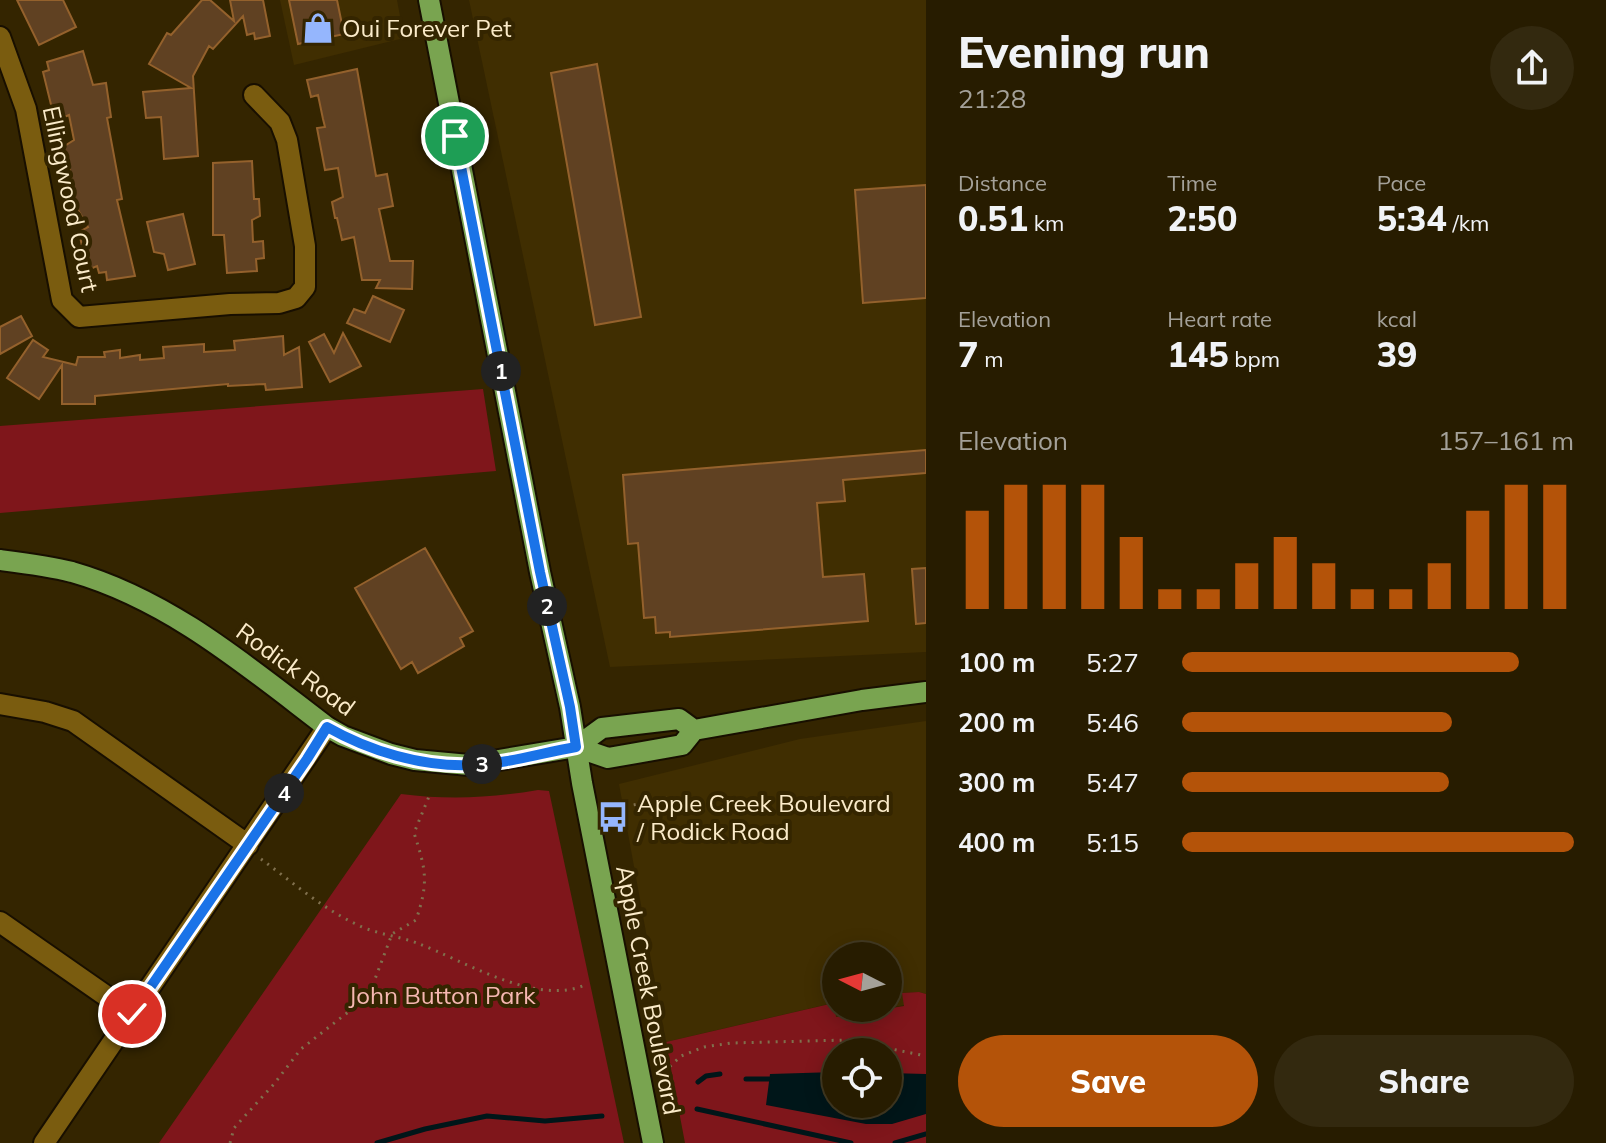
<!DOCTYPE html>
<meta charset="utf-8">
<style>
body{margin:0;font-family:Mulish,sans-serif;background:#33290f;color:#f1f3f6;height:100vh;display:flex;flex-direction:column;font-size:30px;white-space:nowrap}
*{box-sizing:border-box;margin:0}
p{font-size:26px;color:#a4a199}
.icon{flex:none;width:44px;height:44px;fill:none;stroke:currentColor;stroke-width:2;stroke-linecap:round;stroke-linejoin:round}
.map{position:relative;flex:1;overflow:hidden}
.sheet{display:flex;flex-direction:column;background:#271c00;width:680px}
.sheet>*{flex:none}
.needle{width:52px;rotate:276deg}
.buttons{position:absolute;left:822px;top:942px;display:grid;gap:16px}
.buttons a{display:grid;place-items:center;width:80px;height:80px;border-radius:50%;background:#271c00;box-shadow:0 4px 20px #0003,0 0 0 2px #433a22;font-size:40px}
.pin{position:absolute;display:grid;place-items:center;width:68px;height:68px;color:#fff;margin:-34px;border:4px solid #fff;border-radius:50%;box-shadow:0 2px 8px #0007}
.km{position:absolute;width:40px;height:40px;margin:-20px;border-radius:50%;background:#222;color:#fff;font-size:22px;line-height:40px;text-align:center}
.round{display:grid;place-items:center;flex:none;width:84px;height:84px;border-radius:42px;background:#33290f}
.head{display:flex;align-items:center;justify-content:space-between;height:136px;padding:0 32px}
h1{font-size:44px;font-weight:800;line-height:60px}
.figures{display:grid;grid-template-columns:repeat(3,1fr);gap:12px;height:136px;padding:8px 32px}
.figures div{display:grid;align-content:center}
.figures b{font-size:34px;font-weight:800}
.figures small{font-size:22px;font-weight:400}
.figures p{font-size:22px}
.chart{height:224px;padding:16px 32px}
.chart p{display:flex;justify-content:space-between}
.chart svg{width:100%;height:144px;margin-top:8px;stroke:#b45309;stroke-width:6}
.button{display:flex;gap:16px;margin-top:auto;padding:16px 32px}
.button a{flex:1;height:92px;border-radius:48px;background:#b45309;color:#fff;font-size:32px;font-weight:800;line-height:92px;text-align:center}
.button a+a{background:#33290f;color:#f1f3f6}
ul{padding:0 32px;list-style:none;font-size:26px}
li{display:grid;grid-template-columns:128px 96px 1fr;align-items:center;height:60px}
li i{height:20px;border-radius:10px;background:#b45309}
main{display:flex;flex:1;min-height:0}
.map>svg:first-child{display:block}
.built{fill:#402e01;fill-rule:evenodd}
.green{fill:#7f161b;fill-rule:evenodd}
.water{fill:#001619}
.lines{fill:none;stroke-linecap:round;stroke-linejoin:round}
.stream{stroke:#001619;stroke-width:5}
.building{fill:#604122;stroke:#94612c;stroke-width:2}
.minor-casing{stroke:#180f00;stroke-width:24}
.major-casing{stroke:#180f00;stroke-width:24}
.path{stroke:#80704d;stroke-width:3;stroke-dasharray:2 6;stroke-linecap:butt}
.minor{stroke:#7a5c0f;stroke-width:20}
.major{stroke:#79a450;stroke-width:20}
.route-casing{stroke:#fff;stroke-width:16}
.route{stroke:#1a73e8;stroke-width:10}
.labels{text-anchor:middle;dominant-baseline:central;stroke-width:8;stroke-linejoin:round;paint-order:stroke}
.poi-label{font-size:24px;fill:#fbebc9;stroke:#342500;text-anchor:start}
.street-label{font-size:24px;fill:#fbebc9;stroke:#342500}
.park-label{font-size:24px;fill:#f6b7b1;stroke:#342500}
</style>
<main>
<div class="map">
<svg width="926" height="1143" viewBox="0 0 926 1143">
<rect width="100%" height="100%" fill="#342500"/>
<!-- built -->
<path class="built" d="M 280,0 L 397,0 L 404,38 L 294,65 Z
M 469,0 L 926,0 L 926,652 L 610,667 Z
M 926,721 L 926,994 L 919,992 L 902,993 L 905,1005 L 835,1017 L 833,1003 L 666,1042 L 619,784 L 800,739 ZM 836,956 L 888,956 L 888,1008 L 836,1008 Z"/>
<!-- green -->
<path class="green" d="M 483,389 L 496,471 L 0,513 L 0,426 Z
M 538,790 L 549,791 L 624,1143 L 159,1143 L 401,794 C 448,800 491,798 538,790 Z
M 919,992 L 926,994 L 926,1143 L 685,1143 L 666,1042 L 834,1003 L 836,1017 L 904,1006 L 902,993 ZM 836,1052 L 888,1052 L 888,1104 L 836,1104 Z"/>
<!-- water -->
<path class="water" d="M 836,1072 L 836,1104 L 888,1104 L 888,1073 L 926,1074 L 926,1114 L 892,1124 L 866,1124 L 766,1105 L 770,1074 Z"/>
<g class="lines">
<!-- stream -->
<path class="stream" d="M 746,1079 L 769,1079
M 698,1082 L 706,1076 L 720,1074
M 697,1109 L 851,1143
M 377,1143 L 425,1129 L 487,1116 L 545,1121 L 602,1116
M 895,1143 L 926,1134"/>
</g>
<!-- building -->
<path class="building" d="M 17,0 L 63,0 L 76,27 L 39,45 Z
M 202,0 L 210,0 L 234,21 L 230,0 L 263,0 L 270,36 L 255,39 L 254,33 L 247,35 L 243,16 L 213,49 L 209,46 L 193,76 L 198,156 L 164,159 L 161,117 L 146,118 L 143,92 L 191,88 L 149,64 L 167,33 L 171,35 Z
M 289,0 L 337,0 L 344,34 L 298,44 Z
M 83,51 L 93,85 L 106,83 L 111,117 L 107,118 L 122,199 L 117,200 L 135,276 L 107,280 L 106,272 L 99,273 L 97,266 L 90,269 L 86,244 L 82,246 L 79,232 L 88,227 L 74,203 L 69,165 L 66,165 L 63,147 L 74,140 L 69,115 L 55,121 L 43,72 L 49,70 L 47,62 Z
M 597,64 L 641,317 L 595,325 L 551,73 Z
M 357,69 L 376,176 L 387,174 L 393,206 L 379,209 L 390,261 L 413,261 L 412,289 L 376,288 L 380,280 L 362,280 L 354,237 L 342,240 L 337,218 L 335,218 L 332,202 L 343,197 L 338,168 L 325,170 L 317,128 L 325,127 L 323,119 L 318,95 L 311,97 L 307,80 Z
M 252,161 L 254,199 L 259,199 L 260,216 L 252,220 L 253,242 L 263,241 L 264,258 L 256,259 L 257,271 L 227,273 L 224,235 L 213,235 L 213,163 Z
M 926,185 L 926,298 L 863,303 L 855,190 Z
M 183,214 L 195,264 L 168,270 L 164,254 L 154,252 L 147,222 Z
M 373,296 L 404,310 L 390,342 L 347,323 L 354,309 L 365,313 Z
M 21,316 L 32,336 L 0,354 L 0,327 Z
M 343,333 L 361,366 L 330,382 L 309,342 L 324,334 L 334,353 Z
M 283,336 L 284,355 L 299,347 L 302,387 L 266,390 L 265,384 L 228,386 L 228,384 L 95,396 L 95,404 L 62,404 L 62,365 L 39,399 L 7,378 L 33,340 L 48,350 L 43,357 L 76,365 L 78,357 L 105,357 L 104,352 L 120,350 L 120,358 L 140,355 L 140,360 L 164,358 L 163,347 L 204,344 L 204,352 L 235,350 L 234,341 Z
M 926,450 L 926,473 L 843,480 L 845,501 L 817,503 L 823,577 L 864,574 L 868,621 L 670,637 L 670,632 L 656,633 L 655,617 L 644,618 L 638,543 L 628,544 L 623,475 Z
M 425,548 L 473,631 L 460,638 L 464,646 L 418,673 L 412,662 L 401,669 L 355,588 Z
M 926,568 L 926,623 L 916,624 L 912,569 Z"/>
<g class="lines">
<defs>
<path id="minor" d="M 0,37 L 26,109 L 62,300 L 79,317 L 230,304 L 279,303 L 296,298 L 305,287 L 305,246 L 287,140 L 280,122 L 254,95
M 0,704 L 45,712 L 73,721 L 248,845
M 0,922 L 132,1014
M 44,1143 L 327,727"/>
<path id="major" d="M 429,0 L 540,572 L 570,707 L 582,783 L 653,1143
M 0,560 C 24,563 49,566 72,572 C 170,600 248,667 327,727 L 343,736 L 391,754 L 415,760 L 469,765 L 576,747 L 602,728 L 679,719 L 694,730
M 576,747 L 608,758 L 682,745 L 694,730 L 862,700 L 926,692"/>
</defs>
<!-- minor casing -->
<use href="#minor" class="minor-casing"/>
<!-- major casing -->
<use href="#major" class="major-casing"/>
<!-- path -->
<path class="path" d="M 618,808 L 668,798 L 670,808
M 261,859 C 292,882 323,909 358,925 C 376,934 398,936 417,943 C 463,960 538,1008 587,984
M 664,1072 L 681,1056 L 704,1047 L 731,1043 L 847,1040 L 926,1056
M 230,1143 L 234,1128 L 274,1084 L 301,1049 L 361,1002 L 372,987 L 392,934 L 416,920 C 429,882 426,870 414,833 L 430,794"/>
<!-- minor -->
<use href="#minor" class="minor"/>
<!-- major -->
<use href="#major" class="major"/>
</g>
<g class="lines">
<defs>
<path id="route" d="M 132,1014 L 307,759 L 327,727 C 369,751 422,767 471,765 C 506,764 541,753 576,747 L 570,707 L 540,572 L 455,136"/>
</defs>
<!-- route casing -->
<use href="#route" class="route-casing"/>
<!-- route -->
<use href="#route" class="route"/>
</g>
<!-- icons -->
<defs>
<symbol id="shop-bare" viewBox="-9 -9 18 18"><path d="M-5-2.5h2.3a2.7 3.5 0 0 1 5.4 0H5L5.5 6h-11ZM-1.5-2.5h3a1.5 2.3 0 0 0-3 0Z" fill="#95b6fd" stroke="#342500" stroke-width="2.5" paint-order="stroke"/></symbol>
<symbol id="bus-bare" viewBox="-9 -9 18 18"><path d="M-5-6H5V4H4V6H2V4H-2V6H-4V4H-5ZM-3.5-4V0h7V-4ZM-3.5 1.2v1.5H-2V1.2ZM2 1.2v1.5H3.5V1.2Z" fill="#95b6fd" stroke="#342500" stroke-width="2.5" paint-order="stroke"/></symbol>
</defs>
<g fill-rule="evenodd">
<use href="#shop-bare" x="296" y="6" width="44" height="44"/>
<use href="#bus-bare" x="591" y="795" width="44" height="44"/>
</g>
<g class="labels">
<!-- poi labels -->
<g class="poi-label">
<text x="342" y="28">Oui Forever Pet</text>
<text x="637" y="803">Apple Creek Boulevard<tspan x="637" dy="28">/ Rodick Road</tspan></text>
</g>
<!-- street labels -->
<g class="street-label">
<text transform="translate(71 199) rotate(78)">Ellingwood Court</text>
<text transform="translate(296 669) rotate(36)">Rodick Road</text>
<text transform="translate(649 990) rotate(79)">Apple Creek Boulevard</text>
</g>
<!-- park labels -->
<g class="park-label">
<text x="442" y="995">John Button Park</text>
</g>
</g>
</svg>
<div class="buttons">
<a><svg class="needle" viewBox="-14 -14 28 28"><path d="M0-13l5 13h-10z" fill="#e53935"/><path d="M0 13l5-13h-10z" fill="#a4a199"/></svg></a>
<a><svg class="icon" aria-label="locate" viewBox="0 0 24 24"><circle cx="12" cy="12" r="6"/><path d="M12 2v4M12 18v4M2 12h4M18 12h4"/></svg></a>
</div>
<div class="pin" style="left:455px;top:136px;background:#1e9e55"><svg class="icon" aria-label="arrive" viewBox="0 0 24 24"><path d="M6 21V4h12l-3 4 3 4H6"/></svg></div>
<div class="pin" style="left:132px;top:1014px;background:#d93025"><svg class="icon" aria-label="check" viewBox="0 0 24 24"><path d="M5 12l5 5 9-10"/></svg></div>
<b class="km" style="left:501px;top:371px">1</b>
<b class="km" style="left:547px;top:606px">2</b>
<b class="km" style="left:482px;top:764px">3</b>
<b class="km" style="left:284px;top:793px">4</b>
</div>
<section class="sheet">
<div class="head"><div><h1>Evening run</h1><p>21:28</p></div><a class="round"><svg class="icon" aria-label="share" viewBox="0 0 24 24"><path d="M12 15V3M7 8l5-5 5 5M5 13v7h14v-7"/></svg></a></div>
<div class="figures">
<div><p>Distance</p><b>0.51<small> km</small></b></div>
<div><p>Time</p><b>2:50</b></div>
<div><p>Pace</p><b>5:34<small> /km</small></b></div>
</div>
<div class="figures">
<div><p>Elevation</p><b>7<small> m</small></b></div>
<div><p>Heart rate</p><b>145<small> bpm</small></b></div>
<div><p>kcal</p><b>39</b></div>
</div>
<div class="chart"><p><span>Elevation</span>157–161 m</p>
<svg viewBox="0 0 160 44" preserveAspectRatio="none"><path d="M5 44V14M15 44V6M25 44V6M35 44V6M45 44V22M55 44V38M65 44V38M75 44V30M85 44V22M95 44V30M105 44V38M115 44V38M125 44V30M135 44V14M145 44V6M155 44V6"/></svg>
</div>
<ul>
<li><b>100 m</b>5:27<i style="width:86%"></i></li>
<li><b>200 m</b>5:46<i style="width:69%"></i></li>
<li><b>300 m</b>5:47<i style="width:68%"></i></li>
<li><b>400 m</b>5:15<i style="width:100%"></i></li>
</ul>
<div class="button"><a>Save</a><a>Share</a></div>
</section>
</main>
